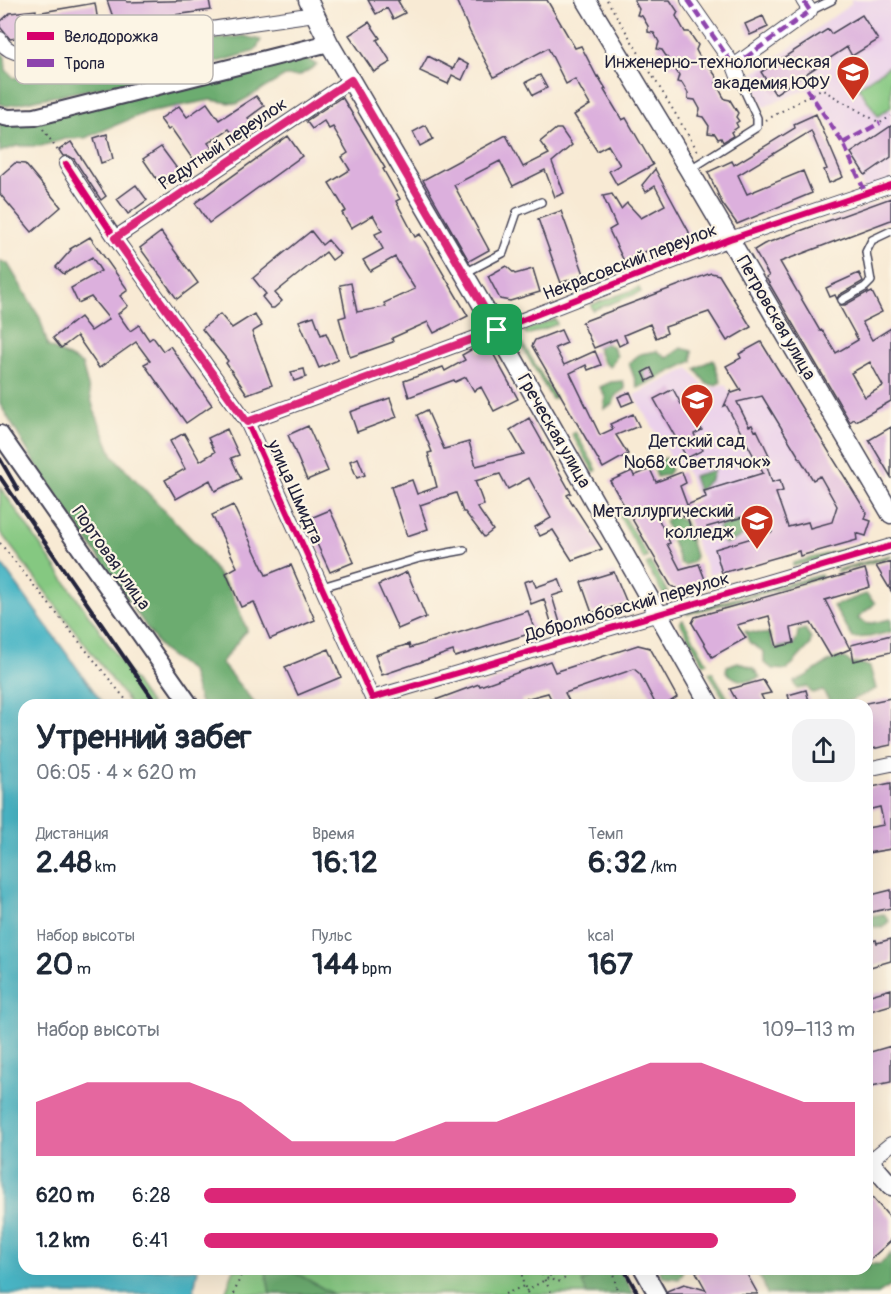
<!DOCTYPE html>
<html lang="ru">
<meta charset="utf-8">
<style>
body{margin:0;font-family:Pangolin,sans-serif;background:#f2f2f3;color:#1f2937;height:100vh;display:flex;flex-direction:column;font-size:22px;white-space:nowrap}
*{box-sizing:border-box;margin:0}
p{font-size:20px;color:#747a83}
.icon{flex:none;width:33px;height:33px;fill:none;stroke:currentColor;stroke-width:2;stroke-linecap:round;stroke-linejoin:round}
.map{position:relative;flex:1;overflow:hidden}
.sheet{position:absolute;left:18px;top:699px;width:855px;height:576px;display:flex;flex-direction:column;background:#fff;border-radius:18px;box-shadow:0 6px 24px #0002}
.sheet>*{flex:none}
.pin{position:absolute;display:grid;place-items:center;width:51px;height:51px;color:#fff;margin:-26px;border-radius:12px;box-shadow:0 3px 9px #0006}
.round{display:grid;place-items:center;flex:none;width:63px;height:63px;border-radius:18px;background:#f2f2f3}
.summary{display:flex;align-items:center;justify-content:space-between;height:102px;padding:0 18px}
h1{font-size:33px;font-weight:700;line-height:45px}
.metrics{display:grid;grid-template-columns:repeat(3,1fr);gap:9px;height:102px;padding:6px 18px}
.metrics div{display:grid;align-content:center}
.metrics b{font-size:30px;font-weight:700}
.metrics small{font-size:16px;font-weight:400}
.metrics p{font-size:16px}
.chart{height:168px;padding:12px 18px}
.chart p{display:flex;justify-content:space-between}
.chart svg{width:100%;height:108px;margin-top:6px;fill:#db2777;opacity:.7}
ul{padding:0 18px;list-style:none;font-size:20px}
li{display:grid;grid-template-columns:96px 72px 1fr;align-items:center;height:45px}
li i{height:15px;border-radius:8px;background:#db2777}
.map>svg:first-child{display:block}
.built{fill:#ebd1eb}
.green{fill:#85c881;stroke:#54755e;stroke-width:1.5}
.forest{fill:#6cac6f;stroke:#476755;stroke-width:1.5}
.water{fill:#49b5c5;stroke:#366c80;stroke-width:1.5}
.building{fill:#dcb0dd;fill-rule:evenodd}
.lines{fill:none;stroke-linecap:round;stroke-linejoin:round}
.service-casing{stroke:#424052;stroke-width:10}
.minor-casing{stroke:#424052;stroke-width:16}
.tertiary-casing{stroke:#424052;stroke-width:20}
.secondary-casing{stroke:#424052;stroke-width:21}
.path{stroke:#424052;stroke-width:2;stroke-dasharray:1.5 4.5;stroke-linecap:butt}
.service{stroke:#fff;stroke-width:7}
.minor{stroke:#fff;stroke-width:14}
.tertiary{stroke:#fff;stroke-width:16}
.secondary{stroke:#fff;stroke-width:18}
.rail{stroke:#22223b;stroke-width:4}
.quiet{stroke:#8e44ad;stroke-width:4.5;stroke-dasharray:9 4.5;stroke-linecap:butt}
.cycleway-casing{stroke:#fcf5e5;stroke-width:10}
.cycleway{stroke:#d6006c;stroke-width:6}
.route-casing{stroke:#fff;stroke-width:12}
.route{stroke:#db2777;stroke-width:8}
.labels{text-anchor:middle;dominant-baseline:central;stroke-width:4.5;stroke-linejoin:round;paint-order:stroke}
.poi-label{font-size:18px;fill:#22223b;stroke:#fcf5e5;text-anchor:end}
.street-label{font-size:18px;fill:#22223b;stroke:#fcf5e5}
.key{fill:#fcf5e5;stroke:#bbb6b2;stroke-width:1.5}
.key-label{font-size:16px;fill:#22223b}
</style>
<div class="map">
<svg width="891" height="1294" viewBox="0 0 891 1294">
<rect width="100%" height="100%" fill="#fcf5e5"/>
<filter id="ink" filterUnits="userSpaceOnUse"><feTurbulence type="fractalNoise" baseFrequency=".0167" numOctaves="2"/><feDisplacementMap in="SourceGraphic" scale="12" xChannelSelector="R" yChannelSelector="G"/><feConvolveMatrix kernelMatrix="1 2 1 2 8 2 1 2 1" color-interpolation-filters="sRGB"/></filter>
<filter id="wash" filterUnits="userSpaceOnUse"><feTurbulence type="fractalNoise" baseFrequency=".008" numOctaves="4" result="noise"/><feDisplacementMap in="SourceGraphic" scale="24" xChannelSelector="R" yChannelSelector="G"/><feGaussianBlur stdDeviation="1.35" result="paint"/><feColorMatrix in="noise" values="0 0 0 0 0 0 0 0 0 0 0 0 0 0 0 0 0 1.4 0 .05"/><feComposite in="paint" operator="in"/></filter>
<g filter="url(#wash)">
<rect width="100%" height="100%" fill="#f8ead4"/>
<!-- built -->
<path class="built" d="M 851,0 L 891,0 L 891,185 L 866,194 L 843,143 L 807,89 L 764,107 L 750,76 L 851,4 Z
M 689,368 L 706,389 L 725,384 L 730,393 L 750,388 L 780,373 L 867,513 L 865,519 L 871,521 L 866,536 L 861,534 L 859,540 L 800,556 L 798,551 L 722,573 L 721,571 L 709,575 L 702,555 L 700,555 L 694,539 L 709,534 L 688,475 L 681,465 L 676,467 L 634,395 Z"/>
<!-- green -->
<path class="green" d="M 891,65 L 891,107 L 878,116 L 858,87 Z
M 639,288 L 641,292 L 593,310 L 591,305 Z
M 555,319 L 557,324 L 527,335 L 524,331 Z
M 523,344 L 555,398 L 552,399 L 521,345 Z
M 575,432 L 597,470 L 594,472 L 572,434 Z
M 0,487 L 151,705 L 131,705 L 0,532 Z
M 620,510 L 648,557 L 644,559 L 617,512 Z
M 867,543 L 868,545 L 793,566 L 793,563 Z
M 891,555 L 891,557 L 837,572 L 837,570 Z
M 650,562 L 668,593 L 664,594 L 662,592 L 646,564 Z
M 821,575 L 822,577 L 687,614 L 687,612 Z
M 683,620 L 707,663 L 704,664 L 680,622 Z
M 712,672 L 732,705 L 728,705 L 709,673 Z
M 234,1269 L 617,1269 L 630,1294 L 225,1294 Z"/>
<!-- forest -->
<path class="forest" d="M 243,36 L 261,40 L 255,51 C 174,77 90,88 7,106 L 0,104 L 0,51 L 5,57 L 6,70 L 14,78 L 31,73 L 47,61 L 125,49 Z
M 310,47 L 307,59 L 317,65 L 299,76 L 285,76 L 237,104 L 211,100 L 147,112 L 85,138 L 65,139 L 41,146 L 17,146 L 0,152 L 0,116 Z
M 0,261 L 8,264 L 40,318 L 48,346 L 82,364 L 94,410 L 113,456 L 196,544 L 231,592 L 247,630 L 221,663 L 256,705 L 203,705 L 199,700 L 191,671 L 162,650 L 35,463 L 0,404 Z
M 603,343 L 612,346 L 617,356 L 610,367 L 603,362 L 597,348 Z
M 681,348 L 692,351 L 692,361 L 638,388 L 629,363 L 640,354 L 657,351 L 667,358 Z
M 713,359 L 721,382 L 715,385 L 707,384 L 695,369 Z
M 623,381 L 625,389 L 616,395 L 613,404 L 604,409 L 605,397 L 600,387 L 611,382 Z
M 666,458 L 671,470 L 667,475 L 657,477 L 654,468 L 658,461 Z
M 714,470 L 711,479 L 698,491 L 693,476 Z
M 674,515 L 685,522 L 695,556 L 693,562 L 685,565 L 680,563 L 665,521 Z
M 757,516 L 762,518 L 760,526 C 747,531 739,540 725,544 L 718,527 Z
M 866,594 L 875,603 C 870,610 863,611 858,619 L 868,624 L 891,619 L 891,632 L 869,637 L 853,638 L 833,606 Z
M 805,629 L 811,638 L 810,645 L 787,670 L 773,669 L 764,663 L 764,652 L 749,642 L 745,631 L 764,634 L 769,633 L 774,648 L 793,645 L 797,638 L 798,631 Z
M 837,658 L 845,658 L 852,664 L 860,663 L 870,667 L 876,689 C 862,695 848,704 832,705 L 823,691 L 812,693 L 807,687 L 797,689 L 794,682 C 810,676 821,664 837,658 Z
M 738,662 L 753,668 L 760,677 C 746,684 738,682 726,672 L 727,666 Z
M 884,914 L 889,921 L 882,928 L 871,926 L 871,916 Z
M 891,1253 L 891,1286 L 878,1294 L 767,1294 L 763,1282 L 753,1269 L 867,1269 L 867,1264 L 880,1264 Z
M 270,1269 L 289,1269 L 333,1294 L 270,1294 L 266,1271 Z
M 617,1269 L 624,1276 L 634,1294 L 587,1294 L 582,1282 L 602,1270 Z
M 659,1269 L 683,1269 L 683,1272 L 679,1279 L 663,1277 Z"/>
<!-- water -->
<path class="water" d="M 0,562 L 104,705 L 24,705 L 24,1269 L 198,1269 L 193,1294 L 0,1294 Z"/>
<g id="blocks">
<!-- building -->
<path class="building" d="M 107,0 L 126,0 L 127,2 L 209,0 L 211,10 L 115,23 Z
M 368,0 L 400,0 L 398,1 L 405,13 L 393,19 L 387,8 L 376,14 Z
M 456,0 L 547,0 L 575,48 L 581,46 L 597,77 L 598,76 L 606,89 L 604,90 L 622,120 L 626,118 L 653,165 L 617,185 L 609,171 L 620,165 L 608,145 L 597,151 L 574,115 L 590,105 L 575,79 L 566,84 L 548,48 L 494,77 L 470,32 Z
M 634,0 L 670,0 L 678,12 L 676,16 L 685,32 L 689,32 L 698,45 L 696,50 L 698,54 L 705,65 L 709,66 L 718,79 L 716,83 L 723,96 L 725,99 L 730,100 L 738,113 L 736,117 L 739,121 L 736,123 L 738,127 L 731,132 L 733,136 L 723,142 L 721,138 L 718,139 L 715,134 L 708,133 L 709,126 L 703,117 L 698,116 L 700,109 L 695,100 L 688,99 L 688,93 L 682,83 L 677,82 L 679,75 L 674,67 L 668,66 L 668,59 L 662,50 L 657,49 L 659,42 L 654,33 L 648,32 L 648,26 L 642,16 L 637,15 L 639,9 Z
M 95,3 L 99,28 L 50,36 L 50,33 L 10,39 L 0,27 L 0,22 L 10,13 L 36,10 L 36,13 Z
M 862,15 L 878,40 L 852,56 L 847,47 L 775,94 L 761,72 L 828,29 L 831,34 Z
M 763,16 L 768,27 L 750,35 L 745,24 Z
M 369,22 L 380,38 L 377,40 L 391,62 L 374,72 L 349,35 Z
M 428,56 L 453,69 L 458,59 L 469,65 L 462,80 L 452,75 L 448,84 L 420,71 Z
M 540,75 L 547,88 L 533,95 L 526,82 Z
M 256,96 L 264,106 L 248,118 L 252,123 L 234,135 L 229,129 L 208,143 L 212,148 L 194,161 L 171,128 L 168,130 L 160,119 L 179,106 L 187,117 L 207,103 L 219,120 Z
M 342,97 L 385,168 L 383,169 L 400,199 L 396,201 L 415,237 L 420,234 L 468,316 L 434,333 L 428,322 L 392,338 L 393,342 L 350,357 L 339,318 L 346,316 L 340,285 L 351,283 L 357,312 L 386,307 L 384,303 L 415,289 L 395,257 L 370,271 L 363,260 L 383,249 L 375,234 L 382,231 L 373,215 L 351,228 L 342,213 L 346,211 L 329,183 L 350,170 L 342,157 L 348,153 L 333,127 L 329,129 L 324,121 L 312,129 L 306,121 Z
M 816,114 L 843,177 L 829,183 L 824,170 L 827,169 L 811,131 L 738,175 L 747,194 L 803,171 L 812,193 L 737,224 L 722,203 L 708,172 L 732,161 L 734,165 L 795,128 L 794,124 Z
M 426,125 L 433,139 L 420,146 L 413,132 Z
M 891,126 L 891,157 L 865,175 L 851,153 Z
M 556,129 L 561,129 L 572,145 L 552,162 L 564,193 L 555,197 L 545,170 L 513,186 L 500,161 L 454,185 L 489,250 L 469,261 L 423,180 L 506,135 L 523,167 L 549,154 L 540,142 Z
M 107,134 L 113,159 L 101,163 L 94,138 Z
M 288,136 L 302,156 L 209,223 L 195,203 Z
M 71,142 L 106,196 L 101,200 L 74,159 L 69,156 L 63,156 L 59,150 Z
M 161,147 L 181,174 L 162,187 L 143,159 Z
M 15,163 L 25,164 L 61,207 L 32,232 L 0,194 L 0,176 Z
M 655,169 L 689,232 L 689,237 L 654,250 L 654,248 L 624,261 L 609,230 L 616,226 L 603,196 L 612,194 L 621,209 L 627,203 L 641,218 L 665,205 L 655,186 L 646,192 L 642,185 Z
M 136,185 L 147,200 L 128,214 L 117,199 Z
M 891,198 L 891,220 L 780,262 L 820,331 L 822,330 L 836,353 L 858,340 L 839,305 L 845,305 L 868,292 L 868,294 L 872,292 L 882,312 L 862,322 L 872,340 L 891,328 L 891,401 L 856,421 L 854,419 L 850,422 L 766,278 L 769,276 L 754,250 L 764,244 ZM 870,362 L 883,386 L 865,397 L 851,373 Z
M 561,211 L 584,274 L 561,283 L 538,219 Z
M 311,231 L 322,245 L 328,240 L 340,254 L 332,260 L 326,252 L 275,293 L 282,301 L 274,308 L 271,308 L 262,297 L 266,294 L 253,278 Z
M 161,232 L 198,283 L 177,299 L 140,248 Z
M 90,237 L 128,290 L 120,296 L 128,306 L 118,314 L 130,331 L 139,325 L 149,340 L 153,337 L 163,351 L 170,346 L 212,405 L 186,423 L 144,364 L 150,361 L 136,342 L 99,368 L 77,336 L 61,348 L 53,338 L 80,317 L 91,331 L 109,319 L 91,297 L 78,303 L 71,288 L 101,271 L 92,257 L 64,274 L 56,267 L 71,250 L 70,249 Z
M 506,266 L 515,274 L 533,269 L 540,292 L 510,301 L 500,299 L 488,276 Z
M 711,273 L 719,275 L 751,327 L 727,341 L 709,312 L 665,327 L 667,333 L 656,338 L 650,324 L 624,335 L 627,342 L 619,346 L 616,339 L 594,348 L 582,322 Z
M 859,273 L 863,281 L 862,282 L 839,295 L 837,299 L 835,295 L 830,297 L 826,288 Z
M 220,314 L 232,328 L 254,314 L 262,326 L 252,332 L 272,385 L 247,394 L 226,363 L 228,361 L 202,329 Z
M 314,316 L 321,335 L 326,333 L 338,360 L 319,368 L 299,321 Z
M 561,330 L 567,343 L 555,348 L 564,365 L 595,351 L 601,365 L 588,370 L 586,365 L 570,373 L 600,435 L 613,429 L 610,424 L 633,414 L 639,426 L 616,435 L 628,454 L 603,468 L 532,346 L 535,340 Z
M 761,342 L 867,513 L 865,519 L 871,521 L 866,536 L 856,533 L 857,540 L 800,556 L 799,551 L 722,573 L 715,549 L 772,532 L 765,511 L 707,527 L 709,534 L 694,539 L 687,516 L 684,517 L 680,507 L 657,516 L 670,543 L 667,544 L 680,569 L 699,564 L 706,582 L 680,590 L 671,586 L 610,481 L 632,471 L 634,476 L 650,469 L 656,482 L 682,472 L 686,483 L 680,486 L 687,505 L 706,497 L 704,491 L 763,473 L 726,405 L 724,406 L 731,391 L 732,393 L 741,390 L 726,366 L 741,358 L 739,354 ZM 762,396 L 813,480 L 820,476 L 837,506 L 832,522 L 810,528 L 808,522 L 788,527 L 776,493 L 783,491 L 780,480 L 772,482 L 764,457 L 769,455 L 757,430 L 755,431 L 752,425 L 749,426 L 737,402 Z
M 476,347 L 480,353 L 490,348 L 518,399 L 494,411 L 481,387 L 474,391 L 466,377 L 455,382 L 454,380 L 409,397 L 404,381 L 443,367 L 445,371 L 465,360 L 462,355 Z
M 651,368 L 655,377 L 647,381 L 643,372 Z
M 304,369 L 306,377 L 294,381 L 291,372 Z
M 673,389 L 681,404 L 687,401 L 702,430 L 694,434 L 703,450 L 687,458 L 654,399 Z
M 630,392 L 634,401 L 622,406 L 618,397 Z
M 390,398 L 397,417 L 357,432 L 350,412 Z
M 427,410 L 444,449 L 469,442 L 476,466 L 524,454 L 510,430 L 529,418 L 571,493 L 567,495 L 602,549 L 572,560 L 553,530 L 540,536 L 535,527 L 551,518 L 529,478 L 508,489 L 500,474 L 475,481 L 484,505 L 477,507 L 493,530 L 484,537 L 465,512 L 463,512 L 456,493 L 420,505 L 428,529 L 407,536 L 391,487 L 412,480 L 417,494 L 437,487 L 428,453 L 432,452 L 417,415 Z
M 308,426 L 328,471 L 307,480 L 288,435 Z
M 891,427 L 891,477 L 869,440 Z
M 227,429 L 239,455 L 231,458 L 241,479 L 215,491 L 210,480 L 176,499 L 165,480 L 185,469 L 170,441 L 184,433 L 200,461 L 215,452 L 208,438 Z
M 358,458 L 365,475 L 357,478 L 350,461 Z
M 233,505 L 266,575 L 291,565 L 315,620 L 270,639 L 254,602 L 241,607 L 226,573 L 237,567 L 212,515 Z
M 330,510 L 354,562 L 330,572 L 306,520 Z
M 891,562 L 891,591 L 876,566 Z
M 865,569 L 870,587 L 825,600 L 850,649 L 831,657 L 811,623 L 791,628 L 794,643 L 777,647 L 769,616 L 737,625 L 746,638 L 712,657 L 692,623 L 695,617 Z
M 407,572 L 426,617 L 398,629 L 378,585 Z
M 614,572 L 627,603 L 592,613 L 581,582 Z
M 533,579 L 536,587 L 559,579 L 564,592 L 552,596 L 563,633 L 555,635 L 544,599 L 531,604 L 524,582 Z
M 528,611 L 535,632 L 455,657 L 453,651 L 382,675 L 375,655 L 409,644 L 410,648 Z
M 891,635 L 891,652 L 854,661 L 851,645 Z
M 638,645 L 650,648 L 677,697 L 665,705 L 656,705 L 640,674 L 634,669 L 565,693 L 571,705 L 554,705 L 548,693 L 521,700 L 522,705 L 422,705 L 479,684 L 480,686 L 550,661 L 555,672 Z
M 329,649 L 341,677 L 298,695 L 285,667 Z
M 763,680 L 771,693 L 761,695 L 766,705 L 739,705 L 730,689 Z
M 806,690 L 809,701 L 791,705 L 788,695 Z
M 891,698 L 891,745 L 867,750 L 866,703 Z
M 891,783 L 891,849 L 867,853 L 867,828 L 884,825 L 880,807 L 867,810 L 867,788 Z
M 891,890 L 891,908 L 867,913 L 867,896 Z
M 891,939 L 891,961 L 867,968 L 867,942 L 876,940 L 877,943 Z
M 891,989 L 891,1005 L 867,1012 L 867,996 Z
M 891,1046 L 891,1082 L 867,1087 L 867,1053 Z
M 867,1191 L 891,1219 L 891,1241 L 867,1262 Z
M 702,1269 L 744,1269 L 758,1294 L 667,1294 L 667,1291 L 684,1284 L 706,1290 L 696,1272 Z"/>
</g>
</g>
<g filter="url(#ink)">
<use href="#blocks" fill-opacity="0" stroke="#424052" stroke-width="1.5"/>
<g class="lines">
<defs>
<path id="service" d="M 810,11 L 832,0
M 689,170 L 757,127 L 757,118 L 739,79
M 465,273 L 503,253 L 517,212 L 541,202
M 842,300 L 865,287 L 871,281 L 866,252 L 872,240 L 891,231
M 322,587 L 420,558 L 464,550"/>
<path id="minor" d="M 688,0 L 734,66 L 739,79
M 0,39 C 6,54 22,54 36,54 L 315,14
M 734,66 L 810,11 L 803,0
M 66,164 L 115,238 L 247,422 L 372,698 L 891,546
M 115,238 L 351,80
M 247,422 L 497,330 L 730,239 L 891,185
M 867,769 L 891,764
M 870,1161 L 891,1144"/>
<path id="tertiary" d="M 0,116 L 9,118 L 35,117 L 329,43
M 0,434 L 190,705
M 643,1269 L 657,1294"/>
<path id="secondary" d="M 308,0 L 329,43 L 497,330 L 710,705
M 586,0 L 689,170 L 891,514
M 867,1158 L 891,1186"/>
</defs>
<!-- service casing -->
<use href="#service" class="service-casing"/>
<!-- minor casing -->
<use href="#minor" class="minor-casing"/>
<!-- tertiary casing -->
<use href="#tertiary" class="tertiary-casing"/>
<!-- secondary casing -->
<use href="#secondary" class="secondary-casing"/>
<!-- path -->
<path class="path" d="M 607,0 L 699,153
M 766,120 L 821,89 L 880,123 L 891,116
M 43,129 L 60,154
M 0,543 L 130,705
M 391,1269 L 405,1269
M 521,1269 L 523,1283 L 528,1294
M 539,1269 L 552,1294
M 550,1269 L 550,1277 L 556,1282 C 564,1281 568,1277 566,1269
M 612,1269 L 618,1294
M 526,1291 L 550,1277
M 234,1294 L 243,1269
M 505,1294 L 524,1286"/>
<!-- service -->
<use href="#service" class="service"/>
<!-- minor -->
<use href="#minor" class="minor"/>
<!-- tertiary -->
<use href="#tertiary" class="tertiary"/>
<!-- secondary -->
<use href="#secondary" class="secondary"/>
<!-- rail -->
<path class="rail" d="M 0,459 L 18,490
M 0,477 L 157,705
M 624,1269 L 638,1294"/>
<!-- quiet -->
<path class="quiet" d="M 688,0 L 734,66 L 810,11 L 803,0
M 807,89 L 843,143 L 866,194
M 843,143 L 880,123"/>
<defs>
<path id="cycleway" d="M 66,164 L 115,238 L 247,422 L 372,698 L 891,546
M 247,422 L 497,330 L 730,239 L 891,185"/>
</defs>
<!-- cycleway casing -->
<use href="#cycleway" class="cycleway-casing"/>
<!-- cycleway -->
<use href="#cycleway" class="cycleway"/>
</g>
</g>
<g class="lines" filter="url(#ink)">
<defs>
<path id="route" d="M 351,80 L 497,330 L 247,422 L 115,238 Z"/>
</defs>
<!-- route casing -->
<use href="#route" class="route-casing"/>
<!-- route -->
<use href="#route" class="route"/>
</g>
<!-- icons -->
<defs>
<symbol id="university-pin" viewBox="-11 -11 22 30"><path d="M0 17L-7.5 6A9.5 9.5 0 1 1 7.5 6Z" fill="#c8321e" stroke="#fcf5e5"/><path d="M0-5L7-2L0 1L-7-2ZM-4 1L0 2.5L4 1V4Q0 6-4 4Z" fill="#fff"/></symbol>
<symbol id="school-pin" viewBox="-11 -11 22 30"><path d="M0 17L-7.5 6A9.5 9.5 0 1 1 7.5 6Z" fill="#c8321e" stroke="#fcf5e5"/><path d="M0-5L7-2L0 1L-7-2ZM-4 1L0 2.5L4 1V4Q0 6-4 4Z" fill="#fff"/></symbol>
</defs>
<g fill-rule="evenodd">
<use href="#university-pin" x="834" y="53" width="38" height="52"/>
<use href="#school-pin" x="678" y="381" width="38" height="52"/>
<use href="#university-pin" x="738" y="502" width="38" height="52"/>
</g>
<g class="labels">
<!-- poi labels -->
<g class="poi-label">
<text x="830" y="62">Инженерно-технологическая<tspan x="830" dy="21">академия ЮФУ</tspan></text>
<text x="697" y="441" text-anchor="middle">Детский сад<tspan x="697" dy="21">№68 «Светлячок»</tspan></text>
<text x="734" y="511">Металлургический<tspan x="734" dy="21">колледж</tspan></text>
</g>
<!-- street labels -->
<g class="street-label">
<text transform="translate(223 144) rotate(-34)">Редутный переулок</text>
<text transform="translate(630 262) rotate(-21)">Некрасовский переулок</text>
<text transform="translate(776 318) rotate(60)">Петровская улица</text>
<text transform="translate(554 431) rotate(60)">Греческая улица</text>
<text transform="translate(295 492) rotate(66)">улица Шмидта</text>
<text transform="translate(111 558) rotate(55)">Портовая улица</text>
<text transform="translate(627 607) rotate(-16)">Добролюбовский переулок</text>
</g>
</g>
<!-- legend -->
<rect x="15" y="15" width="198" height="69" rx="9" class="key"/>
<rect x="27" y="32" width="27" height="8" fill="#d6006c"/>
<rect x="27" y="59" width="27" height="8" fill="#8e44ad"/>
<g class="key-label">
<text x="64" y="42">Велодорожка</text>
<text x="64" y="69">Тропа</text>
</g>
</svg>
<div class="pin" style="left:497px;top:330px;background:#1e9e55"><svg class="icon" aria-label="arrive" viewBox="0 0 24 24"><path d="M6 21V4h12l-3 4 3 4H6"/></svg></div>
<section class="sheet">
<div class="summary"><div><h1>Утренний забег</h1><p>06:05 · 4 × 620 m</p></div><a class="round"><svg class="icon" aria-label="share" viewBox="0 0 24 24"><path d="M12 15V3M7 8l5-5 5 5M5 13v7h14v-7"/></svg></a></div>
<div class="metrics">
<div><p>Дистанция</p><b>2.48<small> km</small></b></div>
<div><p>Время</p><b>16:12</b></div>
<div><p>Темп</p><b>6:32<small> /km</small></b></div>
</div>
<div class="metrics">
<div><p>Набор высоты</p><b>20<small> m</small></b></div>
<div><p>Пульс</p><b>144<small> bpm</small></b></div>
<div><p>kcal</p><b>167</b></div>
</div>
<div class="chart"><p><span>Набор высоты</span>109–113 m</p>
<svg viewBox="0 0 160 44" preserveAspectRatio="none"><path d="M0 44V22L10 14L20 14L30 14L40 22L50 38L60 38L70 38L80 30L90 30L100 22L110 14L120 6L130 6L140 14L150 22L160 22V44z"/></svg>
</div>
<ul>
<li><b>620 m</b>6:28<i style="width:91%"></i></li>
<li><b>1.2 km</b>6:41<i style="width:79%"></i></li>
</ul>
</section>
</div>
